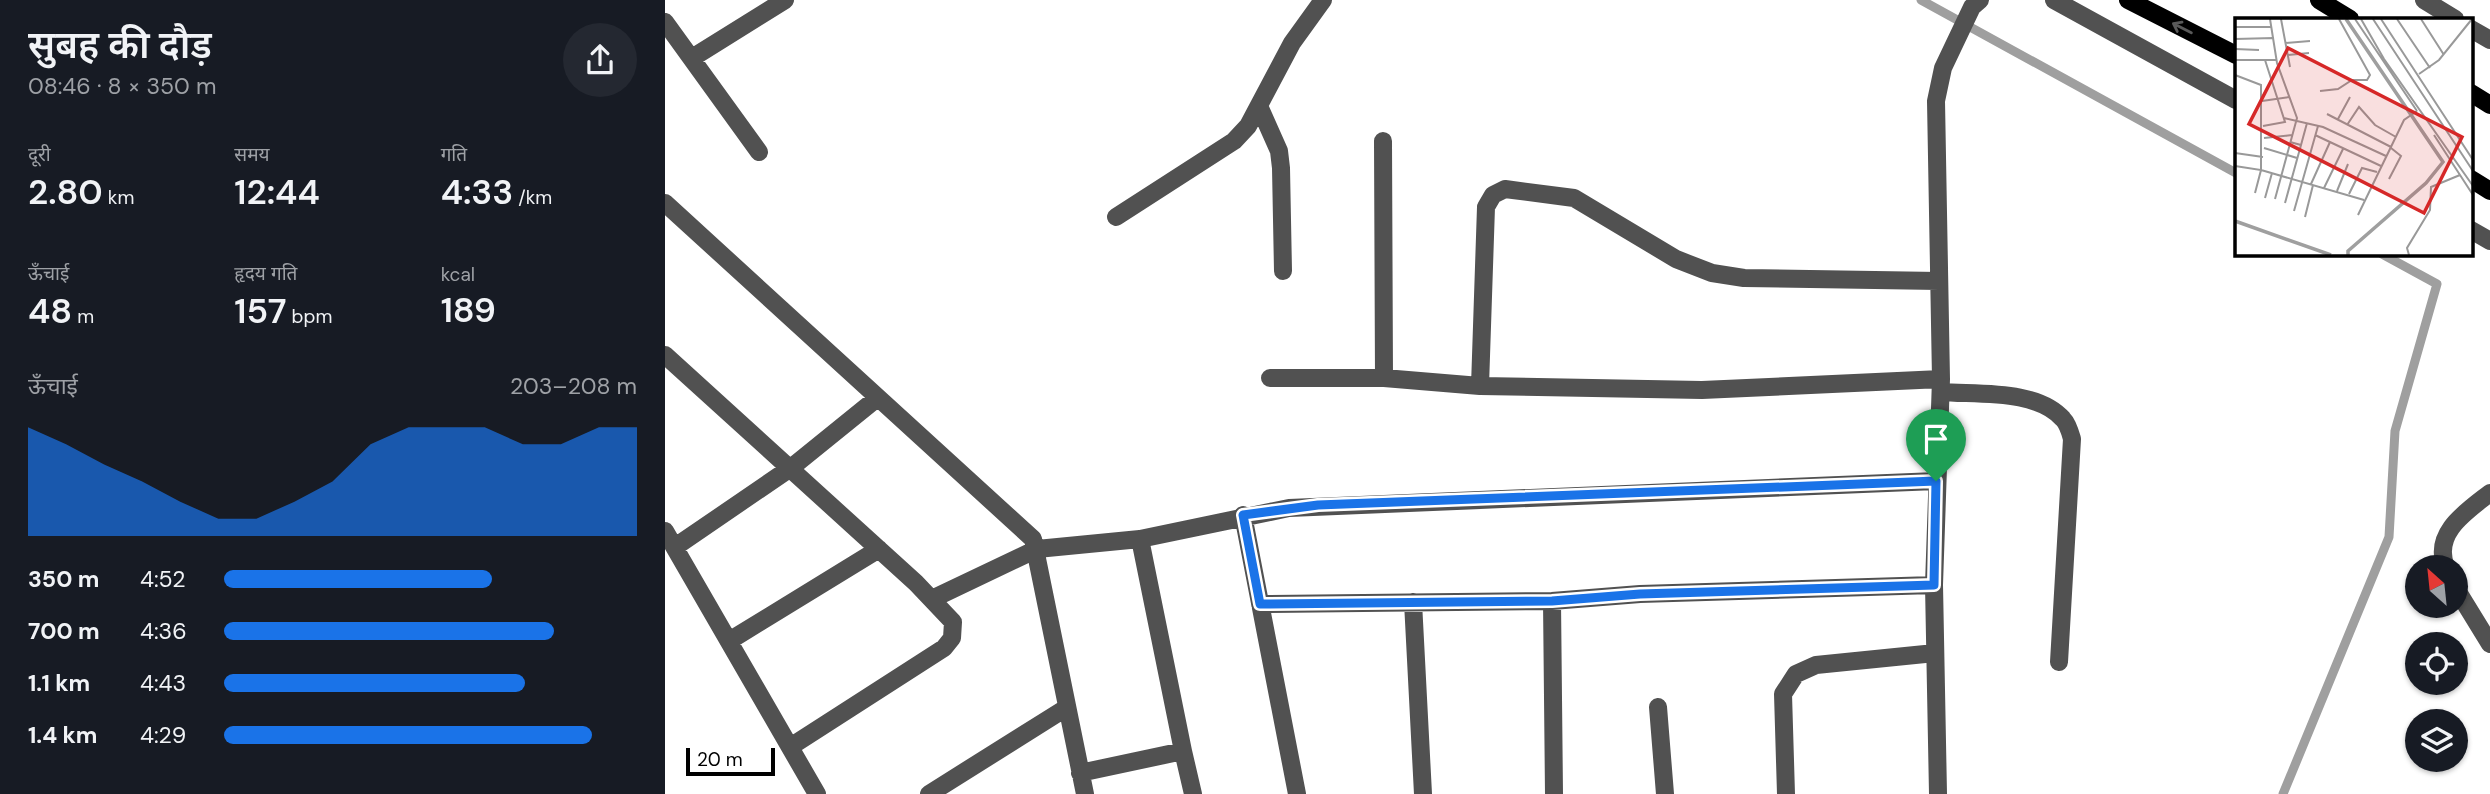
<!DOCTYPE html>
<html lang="hi">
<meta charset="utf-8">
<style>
body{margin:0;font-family:"DM Sans","Noto Sans Devanagari",sans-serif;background:#242831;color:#f1f3f6;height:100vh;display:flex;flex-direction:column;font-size:26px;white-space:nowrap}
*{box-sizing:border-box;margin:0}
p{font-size:23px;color:#9ea1a6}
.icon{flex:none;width:38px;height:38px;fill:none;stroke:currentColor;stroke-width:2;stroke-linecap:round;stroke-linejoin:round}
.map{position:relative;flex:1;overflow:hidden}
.drawer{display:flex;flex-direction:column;background:#171b24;width:665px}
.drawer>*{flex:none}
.needle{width:46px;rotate:333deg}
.controls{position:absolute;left:1740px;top:555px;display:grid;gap:14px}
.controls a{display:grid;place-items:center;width:63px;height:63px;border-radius:50%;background:#171b24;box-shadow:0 2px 5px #0004;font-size:35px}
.scale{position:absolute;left:21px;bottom:18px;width:89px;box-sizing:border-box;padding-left:7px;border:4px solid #000;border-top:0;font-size:19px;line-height:24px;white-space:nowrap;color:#000;-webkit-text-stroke:5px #fff;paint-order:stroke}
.pin{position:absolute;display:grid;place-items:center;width:60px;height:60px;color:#fff;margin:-72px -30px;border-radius:50% 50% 50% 0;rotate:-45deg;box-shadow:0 0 7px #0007}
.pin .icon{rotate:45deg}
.round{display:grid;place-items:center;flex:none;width:74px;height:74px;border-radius:37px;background:#242831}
.summary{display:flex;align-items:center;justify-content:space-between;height:119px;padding:0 28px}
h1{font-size:38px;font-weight:600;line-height:52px}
.metrics{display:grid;grid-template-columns:repeat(3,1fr);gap:10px;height:119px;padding:7px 28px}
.metrics div{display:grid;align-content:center}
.metrics b{font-size:35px;font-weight:600}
.metrics small{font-size:19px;font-weight:400}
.metrics p{font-size:19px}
.chart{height:196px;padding:14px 28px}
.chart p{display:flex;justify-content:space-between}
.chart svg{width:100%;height:126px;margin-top:7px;fill:#1a73e8;opacity:.7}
ul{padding:0 28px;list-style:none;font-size:23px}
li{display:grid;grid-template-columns:112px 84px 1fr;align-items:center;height:52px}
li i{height:18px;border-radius:9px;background:#1a73e8}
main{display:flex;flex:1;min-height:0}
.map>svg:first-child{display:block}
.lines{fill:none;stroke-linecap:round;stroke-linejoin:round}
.stream{stroke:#9f9f9f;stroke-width:9}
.minor{stroke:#515151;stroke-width:18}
.major{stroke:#000;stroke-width:18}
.oneway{stroke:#595959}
.route-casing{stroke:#fff;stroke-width:14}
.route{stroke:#1a73e8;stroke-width:9}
.inset-river{fill:none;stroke:#9f9f9f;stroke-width:3.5}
.inset-road{fill:none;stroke:#999;stroke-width:2}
.view{fill:#d62828;fill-opacity:0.15;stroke:#d62828;stroke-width:3.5}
.inset-edge{fill:none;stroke:#000;stroke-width:3.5}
</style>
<main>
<section class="drawer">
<div class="summary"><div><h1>सुबह की दौड़</h1><p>08:46 · 8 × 350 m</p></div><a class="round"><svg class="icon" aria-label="share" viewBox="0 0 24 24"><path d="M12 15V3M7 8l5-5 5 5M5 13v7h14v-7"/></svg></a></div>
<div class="metrics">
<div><p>दूरी</p><b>2.80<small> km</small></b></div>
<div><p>समय</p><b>12:44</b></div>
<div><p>गति</p><b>4:33<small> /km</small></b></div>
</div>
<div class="metrics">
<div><p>ऊँचाई</p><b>48<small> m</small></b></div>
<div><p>हृदय गति</p><b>157<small> bpm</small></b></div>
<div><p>kcal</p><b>189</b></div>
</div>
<div class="chart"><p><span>ऊँचाई</span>203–208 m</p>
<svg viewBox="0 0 160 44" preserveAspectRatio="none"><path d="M0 44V6L10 12L20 19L30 25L40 32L50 38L60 38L70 32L80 25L90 12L100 6L110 6L120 6L130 12L140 12L150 6L160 6V44z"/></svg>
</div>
<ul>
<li><b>350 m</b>4:52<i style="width:65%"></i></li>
<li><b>700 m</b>4:36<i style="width:80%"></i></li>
<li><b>1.1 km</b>4:43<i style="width:73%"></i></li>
<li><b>1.4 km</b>4:29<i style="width:89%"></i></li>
</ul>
</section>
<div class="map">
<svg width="1825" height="794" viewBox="0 0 1825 794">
<rect width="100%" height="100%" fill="#fff"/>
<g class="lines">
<!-- stream -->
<path class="stream" d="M 1256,0 L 1571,173
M 1618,794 L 1724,537 L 1730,431 L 1772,284 L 1717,254"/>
<!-- minor -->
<path class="minor" d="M 1389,0 L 1571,100
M 1759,0 L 1790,19
M 0,22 L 94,152
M 1806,29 L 1825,40
M 27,58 L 120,0
M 594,106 L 614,151 L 616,168 L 618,271
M 718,141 L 719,378
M 0,203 L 368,539 L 420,794
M 451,217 L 569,141 L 583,126 L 627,43 L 658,0
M 1806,230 L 1825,241
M 0,355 L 251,583 L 288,622 L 287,638 L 279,648 L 125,747
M 605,378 L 719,378 L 815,386 L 1037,390 L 1276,379
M 815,386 L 821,207 L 828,195 L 840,189 L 909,198 L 1011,259 L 1047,273 L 1079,278 L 1274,281
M 1276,392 C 1312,395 1372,389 1398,419 C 1403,424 1405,432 1407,439 L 1394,662
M 578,515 L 632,794
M 0,531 L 152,794
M 10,547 L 127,467 L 211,399
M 1781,567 C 1767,533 1802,511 1825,493
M 1790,587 L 1825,644
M 267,599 L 372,549 L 475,539 L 624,508 L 1271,481
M 887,601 L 889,794
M 748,602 L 758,794
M 595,604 L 887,601 L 975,594 L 1269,585
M 64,641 L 214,549
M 993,707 L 1000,794
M 518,751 L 528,794
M 415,773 L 518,751 L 475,539
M 264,794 L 401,708
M 1121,794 L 1118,694 L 1131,674 L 1151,665 L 1270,653
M 1273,794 L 1269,585 L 1276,379 L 1271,101 L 1278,68 L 1307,7 L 1315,0"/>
<!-- major -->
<path class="major" d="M 1463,0 L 1571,55
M 1654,0 L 1685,19
M 1806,93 L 1825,105
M 1806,179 L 1825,191"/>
</g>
<!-- one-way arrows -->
<defs><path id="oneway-shaft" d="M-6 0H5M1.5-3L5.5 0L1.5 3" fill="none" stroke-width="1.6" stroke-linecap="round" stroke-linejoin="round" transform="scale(1.75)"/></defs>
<use class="oneway" href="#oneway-shaft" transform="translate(1517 28) rotate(-153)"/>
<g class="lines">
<defs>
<path id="route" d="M 1271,481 L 1269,585 L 975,594 L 887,601 L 595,604 L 578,515 L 653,505 Z"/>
</defs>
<!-- route casing -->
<use href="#route" class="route-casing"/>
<!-- route -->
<use href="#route" class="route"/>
</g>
<!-- overview -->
<g transform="translate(1570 18)">
<rect width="238" height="238" fill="#fff"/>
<path class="inset-river" d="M 111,1 L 208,144 L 191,165 L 113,233 L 113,237M 0,203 L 96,237"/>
<path class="inset-road" d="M 35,1 L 42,45 L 62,100 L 40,181M 46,1 L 55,49M 120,1 L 182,93M 126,1 L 149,41 L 238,168M 138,1 L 238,153M 146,1 L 238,142M 162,1 L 195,50M 186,1 L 209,37M 1,9 L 37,9M 0,21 L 39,20M 50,25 L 75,23M 0,31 L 24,32M 53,37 L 74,35M 0,42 L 41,42M 184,56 L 204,42 L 237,1M 0,57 L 26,67 L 26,152 L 129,182M 85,73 L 103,71 L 117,62 L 132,62 L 135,57 L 104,1M 27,83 L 54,79M 92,96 L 156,129M 49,100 L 88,109 L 151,138M 103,101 L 115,79M 112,107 L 124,89 L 140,107 L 161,119M 28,108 L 50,104 L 30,42M 80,117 L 146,148M 199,117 L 238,177M 29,120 L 57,117M 55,124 L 66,127 L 72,105M 29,130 L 62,140M 0,135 L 28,139M 0,148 L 26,152 L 20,175M 154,161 L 166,138 L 156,130M 76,166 L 95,124M 89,170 L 108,131M 102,173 L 113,146M 114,176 L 127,150 L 142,154M 30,180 L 37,155M 50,185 L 66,127M 59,193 L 83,108M 123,197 L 169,102 L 182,93M 70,199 L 78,167M 174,237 L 172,230 L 195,192 L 196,169 L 225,157"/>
<path class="view" d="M 53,30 L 227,119 L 189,195 L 14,106 Z"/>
<rect width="238" height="238" class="inset-edge"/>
</g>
</svg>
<div class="controls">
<a><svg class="needle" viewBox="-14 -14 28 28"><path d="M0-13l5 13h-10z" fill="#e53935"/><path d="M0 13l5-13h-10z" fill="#9ea1a6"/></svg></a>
<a><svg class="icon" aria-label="locate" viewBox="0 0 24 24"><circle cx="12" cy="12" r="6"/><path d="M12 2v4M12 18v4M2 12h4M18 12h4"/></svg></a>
<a><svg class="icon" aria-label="layers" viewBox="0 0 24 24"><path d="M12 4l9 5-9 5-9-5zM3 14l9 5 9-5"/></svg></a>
</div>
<div class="scale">20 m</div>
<div class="pin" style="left:1271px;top:481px;background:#1e9e55"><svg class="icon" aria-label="arrive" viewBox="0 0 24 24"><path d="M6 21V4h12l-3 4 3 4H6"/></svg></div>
</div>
</main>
